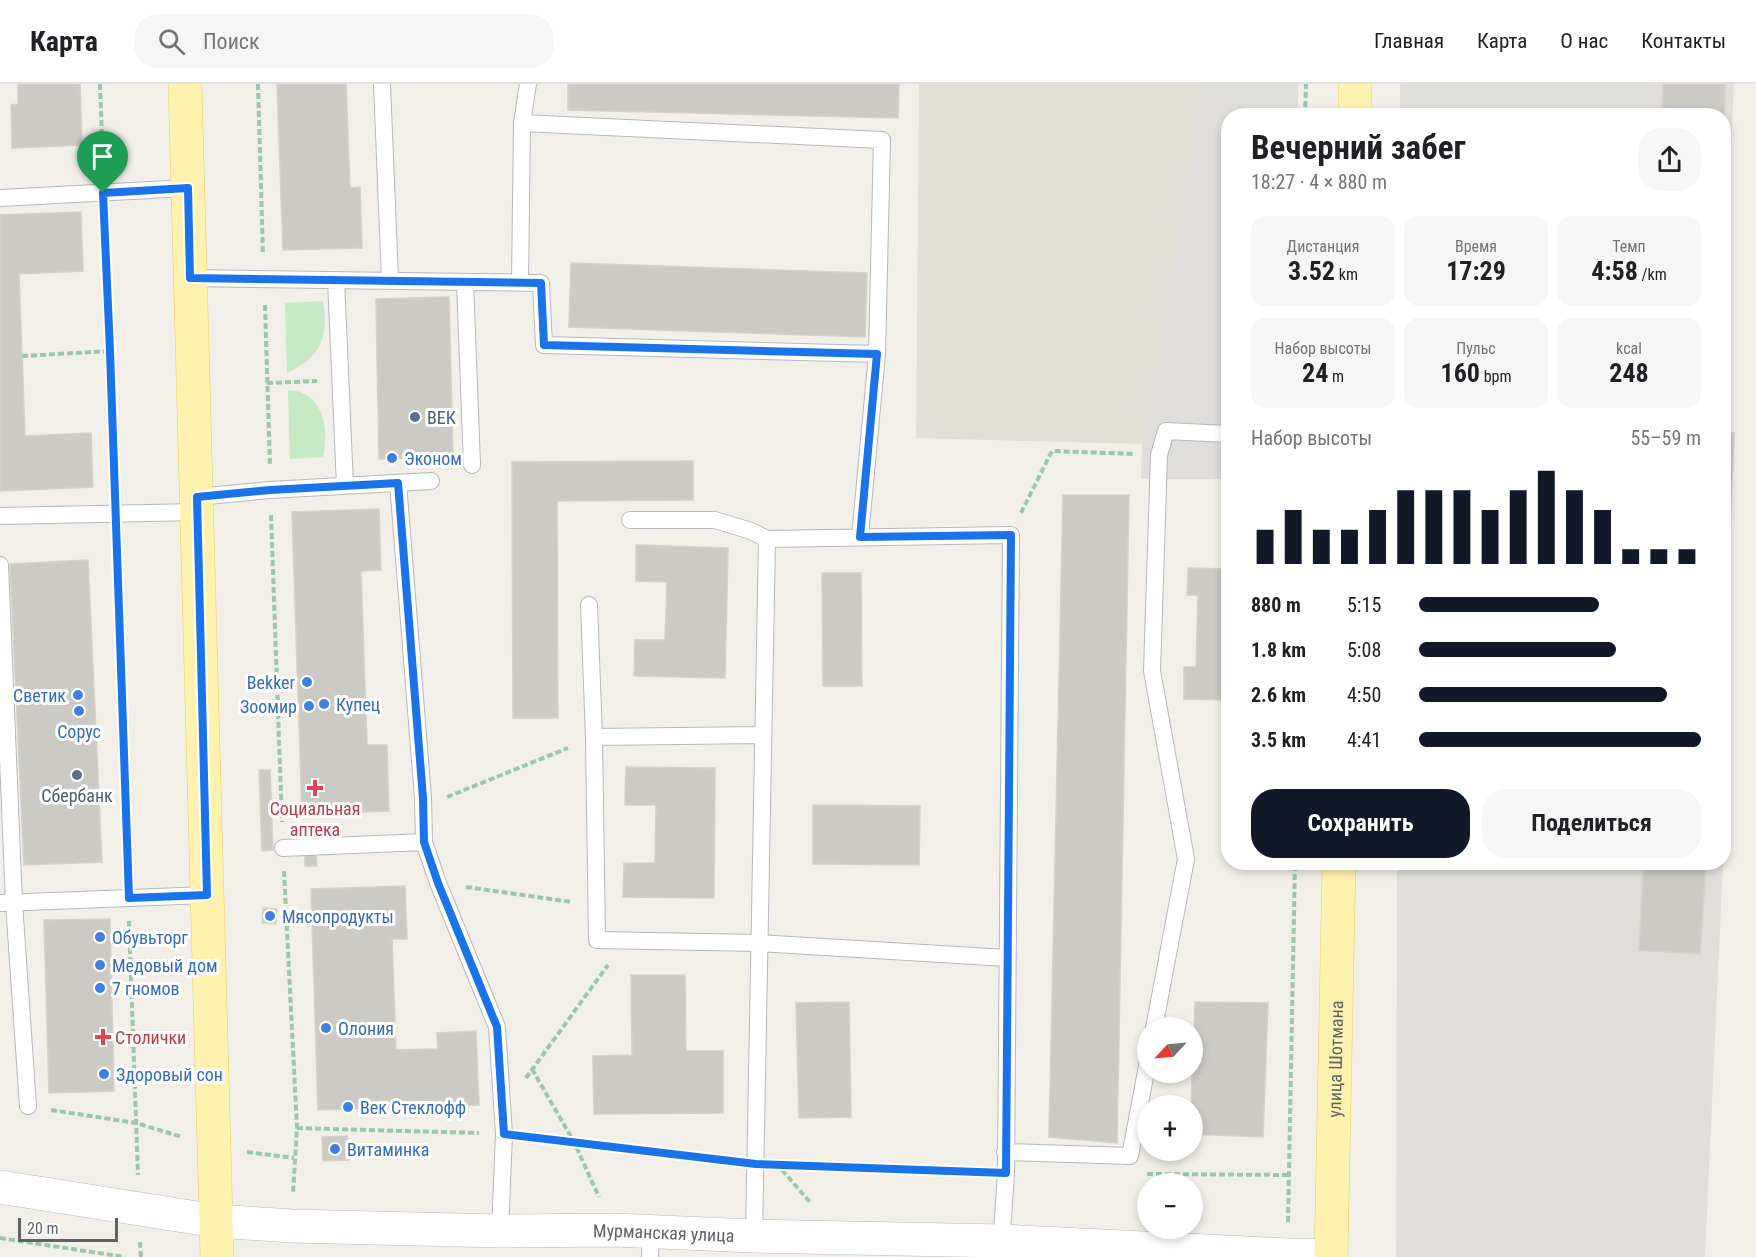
<!DOCTYPE html>
<html lang="ru">
<meta charset="utf-8">
<style>
body{margin:0;font-family:"Roboto Condensed",sans-serif;background:#f6f6f6;color:#202124;height:100vh;display:flex;flex-direction:column;font-size:22px;white-space:nowrap}
*{box-sizing:border-box;margin:0}
p{font-size:20px;color:#757577}
.icon{flex:none;width:33px;height:33px;fill:none;stroke:currentColor;stroke-width:2;stroke-linecap:round;stroke-linejoin:round}
.map{position:relative;flex:1;overflow:hidden}
.panel{position:absolute;left:1221px;top:24px;width:510px;height:762px;display:flex;flex-direction:column;background:#fff;border-radius:24px;box-shadow:0 3px 9px #0003}
.panel>*{flex:none}
.needle{width:39px;rotate:244deg}
.controls{position:absolute;left:1137px;top:933px;display:grid;gap:12px}
.controls a{display:grid;place-items:center;width:66px;height:66px;border-radius:50%;background:#fff;box-shadow:0 3px 9px #0003;font-size:30px}
.scale{position:absolute;left:18px;bottom:15px;width:100px;box-sizing:border-box;padding-left:6px;border:3px solid #5f6368;border-top:0;font-size:16px;line-height:21px;white-space:nowrap;color:#5f6368;-webkit-text-stroke:4px #fff;paint-order:stroke}
.pin{position:absolute;display:grid;place-items:center;width:51px;height:51px;color:#fff;margin:-62px -26px;border-radius:50% 50% 50% 0;rotate:-45deg;box-shadow:0 0 6px #0007}
.pin .icon{rotate:45deg}
.round{display:grid;place-items:center;flex:none;width:63px;height:63px;border-radius:24px;background:#f6f6f6}
.overview{display:flex;align-items:center;justify-content:space-between;height:102px;padding:0 30px}
h1{font-size:33px;font-weight:700;line-height:45px}
.stats{display:grid;grid-template-columns:repeat(3,1fr);gap:9px;height:102px;padding:6px 30px}
.stats div{display:grid;align-content:center;border-radius:15px;background:#f6f6f6;text-align:center}
.stats b{font-size:26px;font-weight:700}
.stats small{font-size:16px;font-weight:400}
.stats p{font-size:16px}
.chart{height:168px;padding:12px 30px}
.chart p{display:flex;justify-content:space-between}
.chart svg{width:100%;height:108px;margin-top:6px;stroke:#111827;stroke-width:6}
.cta{display:flex;gap:12px;margin-top:auto;padding:12px 30px}
.cta a{flex:1;height:69px;border-radius:24px;background:#111827;color:#fff;font-size:24px;font-weight:700;line-height:69px;text-align:center}
.cta a+a{background:#f6f6f6;color:#202124}
ul{padding:0 30px;list-style:none;font-size:20px}
li{display:grid;grid-template-columns:96px 72px 1fr;align-items:center;height:45px}
li i{height:15px;border-radius:8px;background:#111827}
header{display:flex;align-items:center;gap:36px;box-sizing:border-box;height:84px;padding:0 30px;background:#fff;border-bottom:2px solid #e0e0e0}
header strong{font-size:28px}
nav{display:flex;gap:33px;margin-inline-start:auto;font-size:21px}
.search{width:420px;height:54px;background:#f6f6f6;display:flex;align-items:center;gap:15px;box-sizing:border-box;padding:0 21px;border-radius:24px;color:#757577;font-size:22px}
.map>svg:first-child{display:block}
.industrial{fill:#e0deda}
.education{fill:#e1ded6}
.green{fill:#c5e8c5}
.building{fill:#cccac5;stroke:#d6d1c6;stroke-width:1.5}
.lines{fill:none;stroke-linecap:round;stroke-linejoin:round}
.lane-casing{stroke:#b5b8bc;stroke-width:18}
.street-casing{stroke:#b5b8bc;stroke-width:34}
.secondary-casing{stroke:#b6babf;stroke-width:34}
.primary-casing{stroke:#f2c960;stroke-width:34}
.path{stroke:#9cc7a9;stroke-width:4;stroke-dasharray:6 3;stroke-linecap:butt}
.lane{stroke:#fff;stroke-width:16}
.street{stroke:#fff;stroke-width:33}
.secondary{stroke:#fff;stroke-width:33}
.primary{stroke:#fff2af;stroke-width:33}
.route-casing{stroke:#fff;stroke-width:12}
.route{stroke:#1a73e8;stroke-width:8}
.service-dot{fill:#5c6f8a;stroke:#fff;stroke-width:2}
.shop-dot{fill:#3f7fe0;stroke:#fff;stroke-width:2}
.health-dot{fill:#e0444e;stroke:#fff;stroke-width:2}
.labels{text-anchor:middle;dominant-baseline:central;stroke-width:6;stroke-linejoin:round;paint-order:stroke}
.service-label{font-size:18px;fill:#4e5e75;stroke:#fff;text-anchor:start}
.shop-label{font-size:18px;fill:#366cbe;stroke:#fff;text-anchor:start}
.health-label{font-size:18px;fill:#be3a42;stroke:#fff}
.street-label{font-size:18px;fill:#5f6368;stroke:#fff}
</style>
<header>
<strong>Карта</strong>
<div class="search"><svg class="icon" aria-label="search" viewBox="0 0 24 24"><circle cx="10" cy="10" r="6"/><path d="M15 15l6 6"/></svg>Поиск</div>
<nav><a>Главная</a><a>Карта</a><a>О нас</a><a>Контакты</a></nav>
</header>
<div class="map">
<svg width="1756" height="1173" viewBox="0 0 1756 1173">
<rect width="100%" height="100%" fill="#f1efe8"/>
<!-- industrial -->
<path class="industrial" d="M 1201,0 L 1298,0 L 1298,31 L 1228,32 L 1228,395 L 1141,395 L 1142,360 Z
M 1400,0 L 1734,0 L 1724,211 L 1724,32 L 1400,32 Z
M 1724,472 L 1728,650 L 1724,767 Z
M 1397,779 L 1723,779 L 1705,1173 L 1396,1173 Z"/>
<!-- education -->
<path class="education" d="M 919,0 L 1201,0 L 1142,360 L 916,354 Z"/>
<!-- green -->
<path class="green" d="M 323,217 C 329,253 321,273 287,289 L 285,219 Z
M 288,306 C 323,307 330,345 323,373 L 290,375 Z"/>
<!-- building -->
<path class="building" d="M 18,0 L 80,0 L 82,61 L 12,64 L 11,21 L 18,20 Z
M 277,0 L 346,0 L 350,104 L 360,103 L 362,164 L 283,166 Z
M 568,0 L 899,0 L 898,34 L 568,26 Z
M 1663,0 L 1725,0 L 1724,68 L 1724,32 L 1662,32 Z
M 81,128 L 83,187 L 19,190 L 25,352 L 91,349 L 93,403 L 0,407 L 0,131 Z
M 571,179 L 867,189 L 865,253 L 569,243 Z
M 449,213 L 453,373 L 379,375 L 376,215 Z
M 1724,348 L 1734,349 L 1725,577 L 1724,577 Z
M 693,377 L 693,416 L 557,417 L 558,634 L 513,634 L 512,378 Z
M 1063,411 L 1129,411 L 1117,1059 L 1049,1053 Z
M 379,425 L 381,486 L 361,487 L 367,661 L 387,661 L 389,727 L 302,730 L 292,428 Z
M 636,461 L 728,464 L 725,594 L 634,592 L 635,556 L 665,556 L 667,498 L 636,497 Z
M 88,476 L 102,778 L 24,781 L 10,480 Z
M 1188,484 L 1228,485 L 1228,616 L 1184,615 L 1184,583 L 1196,583 L 1198,511 L 1187,511 Z
M 822,489 L 861,489 L 862,602 L 823,602 Z
M 626,683 L 715,684 L 714,814 L 623,813 L 624,779 L 655,779 L 656,721 L 625,721 Z
M 259,686 L 270,686 L 273,766 L 262,767 Z
M 813,721 L 920,722 L 919,781 L 813,780 Z
M 305,743 L 317,743 L 317,757 L 305,758 Z
M 305,768 L 316,768 L 317,782 L 305,782 Z
M 1644,778 L 1706,778 L 1700,870 L 1639,866 Z
M 405,802 L 407,855 L 392,855 L 396,966 L 438,965 L 437,949 L 476,947 L 479,1021 L 318,1026 L 311,805 Z
M 263,824 L 277,825 L 276,840 L 262,839 Z
M 110,835 L 114,1007 L 49,1009 L 44,836 Z
M 631,891 L 685,891 L 686,967 L 723,967 L 723,1029 L 594,1030 L 593,972 L 632,971 Z
M 849,918 L 851,1033 L 799,1034 L 796,919 Z
M 1195,918 L 1268,919 L 1263,1053 L 1192,1050 L 1191,1022 Z
M 347,1052 L 349,1076 L 323,1077 L 322,1053 Z"/>
<g class="lines">
<defs>
<path id="lane" d="M 382,0 L 390,196
M 522,39 L 528,0
M 0,114 L 188,104
M 191,194 L 541,199 L 544,261 L 877,270
M 336,196 L 345,402
M 465,198 L 472,381
M 520,199 L 522,39 L 882,56 L 877,270 L 860,453
M 398,399 L 423,714 L 424,758 L 438,799 L 497,943 L 504,1050 L 500,1147
M 197,413 L 270,406 L 431,397
M 0,432 L 197,428
M 630,436 L 715,436 L 751,447 L 767,455 L 1011,451 L 1006,1089 L 1001,1163
M 0,481 L 14,819 L 28,1022
M 589,521 L 594,653 L 597,856 L 759,859 L 1007,874
M 594,653 L 763,651
M 283,764 L 424,758
M 0,819 L 207,811
M 1154,944 L 1186,775 L 1152,587 L 1159,371 L 1166,347 L 1228,350
M 1005,1068 L 1130,1072 L 1148,977
M 754,1152 L 767,455
M 650,1173 L 651,1148"/>
<g id="street">
<path id="s1" d="M 216,1137 L 292,1142 L 500,1147 L 614,1146 L 754,1152 L 1002,1157 L 1288,1171 L 1331,1172"/>
</g>
<path id="secondary" d="M 0,1103 L 216,1137"/>
<g id="primary">
<path d="M 185,0 L 217,1173"/>
<path d="M 1355,32 L 1355,0"/>
<path id="s2" d="M 1331,1173 L 1339,778"/>
</g>
</defs>
<!-- lane casing -->
<use href="#lane" class="lane-casing"/>
<!-- street casing -->
<use href="#street" class="street-casing"/>
<!-- secondary casing -->
<use href="#secondary" class="secondary-casing"/>
<!-- primary casing -->
<use href="#primary" class="primary-casing"/>
<!-- path -->
<path class="path" d="M 100,0 L 103,83
M 258,0 L 263,171
M 1305,32 L 1306,0
M 104,133 L 115,404
M 265,221 L 270,381
M 22,272 L 110,267
M 267,299 L 317,297
M 1021,429 L 1052,367 L 1135,370
M 271,431 L 282,738
M 116,453 L 128,791
M 447,713 L 568,664
M 284,787 L 297,1044 L 293,1110
M 466,803 L 572,818
M 129,837 L 138,1091
M 532,985 L 574,1058 L 599,1113
M 526,994 L 608,881
M 51,1026 L 136,1039 L 182,1053
M 297,1044 L 479,1049
M 528,1053 L 729,1077
M 247,1068 L 294,1074
M 779,1081 L 981,1088
M 782,1086 L 810,1118
M 1147,1090 L 1289,1091
M 1288,1138 L 1295,778
M 0,1154 L 125,1173
M 140,1158 L 141,1173"/>
<!-- lane -->
<use href="#lane" class="lane"/>
<!-- street -->
<use href="#street" class="street"/>
<!-- secondary -->
<use href="#secondary" class="secondary"/>
<!-- primary -->
<use href="#primary" class="primary"/>
</g>
<g class="lines">
<defs>
<path id="route" d="M 188,104 L 190,194 L 541,199 L 544,261 L 877,270 L 860,453 L 1011,451 L 1006,1089 L 756,1080 L 504,1050 L 497,943 L 438,799 L 424,758 L 423,714 L 398,399 L 270,406 L 197,413 L 207,811 L 129,814 L 110,267 L 103,109 Z"/>
</defs>
<!-- route casing -->
<use href="#route" class="route-casing"/>
<!-- route -->
<use href="#route" class="route"/>
</g>
<!-- markers -->
<g class="service-dot">
<circle cx="415" cy="333" r="6"/>
<circle cx="77" cy="691" r="6"/>
</g>
<g class="shop-dot">
<circle cx="392" cy="374" r="6"/>
<circle cx="307" cy="598" r="6"/>
<circle cx="78" cy="611" r="6"/>
<circle cx="324" cy="620" r="6"/>
<circle cx="309" cy="622" r="6"/>
<circle cx="79" cy="627" r="6"/>
<circle cx="270" cy="832" r="6"/>
<circle cx="100" cy="853" r="6"/>
<circle cx="100" cy="881" r="6"/>
<circle cx="100" cy="904" r="6"/>
<circle cx="326" cy="944" r="6"/>
<circle cx="104" cy="990" r="6"/>
<circle cx="348" cy="1023" r="6"/>
<circle cx="335" cy="1065" r="6"/>
</g>
<g class="health-dot">
<path d="M312 695h6v6h6v6h-6v6h-6v-6h-6v-6h6z"/>
<path d="M100 944h6v6h6v6h-6v6h-6v-6h-6v-6h6z"/>
</g>
<g class="labels">
<!-- service labels -->
<g class="service-label">
<text x="427" y="333">ВЕК</text>
<text x="77" y="711" text-anchor="middle">Сбербанк</text>
</g>
<!-- shop labels -->
<g class="shop-label">
<text x="404" y="374">Эконом</text>
<text x="295" y="598" text-anchor="end">Bekker</text>
<text x="66" y="611" text-anchor="end">Светик</text>
<text x="336" y="620">Купец</text>
<text x="297" y="622" text-anchor="end">Зоомир</text>
<text x="79" y="647" text-anchor="middle">Сорус</text>
<text x="282" y="832">Мясопродукты</text>
<text x="112" y="853">Обувьторг</text>
<text x="112" y="881">Медовый дом</text>
<text x="112" y="904">7 гномов</text>
<text x="338" y="944">Олония</text>
<text x="116" y="990">Здоровый сон</text>
<text x="360" y="1023">Век Стеклофф</text>
<text x="347" y="1065">Витаминка</text>
</g>
<!-- health labels -->
<g class="health-label">
<text x="315" y="724">Социальная<tspan x="315" dy="21">аптека</tspan></text>
<text x="115" y="953" text-anchor="start">Столички</text>
</g>
<!-- street labels -->
<g class="street-label">
<text stroke="none"><textPath href="#s2" startOffset="198">улица Шотмана</textPath></text>
<text stroke="none"><textPath href="#s1" startOffset="448">Мурманская улица</textPath></text>
</g>
</g>
</svg>
<div class="controls">
<a><svg class="needle" viewBox="-14 -14 28 28"><path d="M0-13l5 13h-10z" fill="#e53935"/><path d="M0 13l5-13h-10z" fill="#757577"/></svg></a>
<a>+</a>
<a>−</a>
</div>
<div class="scale">20 m</div>
<div class="pin" style="left:103px;top:109px;background:#1e9e55"><svg class="icon" aria-label="arrive" viewBox="0 0 24 24"><path d="M6 21V4h12l-3 4 3 4H6"/></svg></div>
<section class="panel">
<div class="overview"><div><h1>Вечерний забег</h1><p>18:27 · 4 × 880 m</p></div><a class="round"><svg class="icon" aria-label="share" viewBox="0 0 24 24"><path d="M12 15V3M7 8l5-5 5 5M5 13v7h14v-7"/></svg></a></div>
<div class="stats">
<div><p>Дистанция</p><b>3.52<small> km</small></b></div>
<div><p>Время</p><b>17:29</b></div>
<div><p>Темп</p><b>4:58<small> /km</small></b></div>
</div>
<div class="stats">
<div><p>Набор высоты</p><b>24<small> m</small></b></div>
<div><p>Пульс</p><b>160<small> bpm</small></b></div>
<div><p>kcal</p><b>248</b></div>
</div>
<div class="chart"><p><span>Набор высоты</span>55–59 m</p>
<svg viewBox="0 0 160 44" preserveAspectRatio="none"><path d="M5 44V30M15 44V22M25 44V30M35 44V30M45 44V22M55 44V14M65 44V14M75 44V14M85 44V22M95 44V14M105 44V6M115 44V14M125 44V22M135 44V38M145 44V38M155 44V38"/></svg>
</div>
<ul>
<li><b>880 m</b>5:15<i style="width:64%"></i></li>
<li><b>1.8 km</b>5:08<i style="width:70%"></i></li>
<li><b>2.6 km</b>4:50<i style="width:88%"></i></li>
<li><b>3.5 km</b>4:41<i style="width:100%"></i></li>
</ul>
<div class="cta"><a>Сохранить</a><a>Поделиться</a></div>
</section>
</div>
